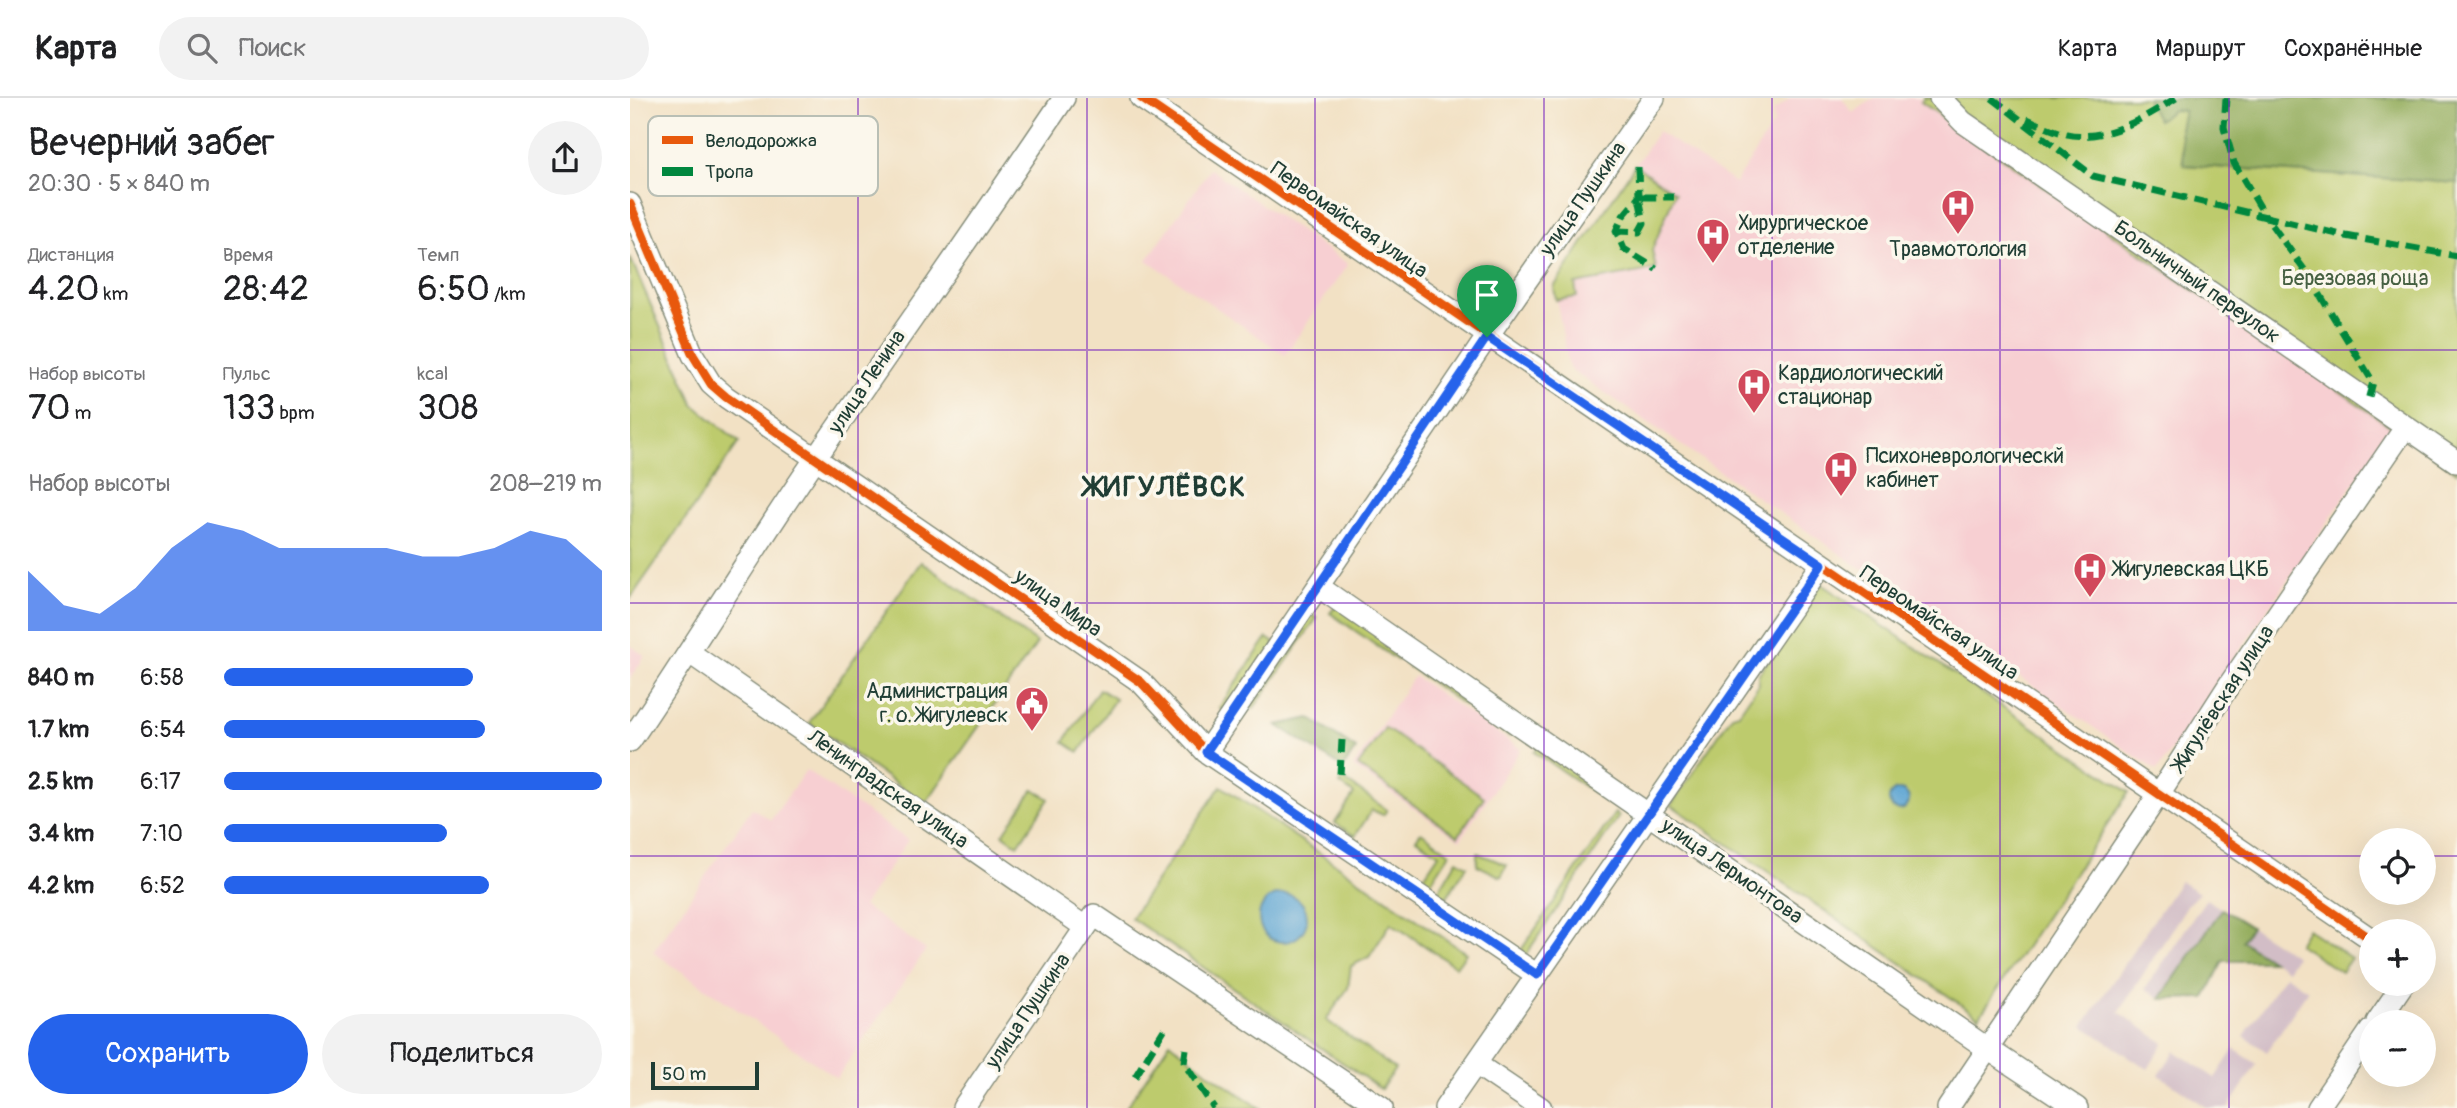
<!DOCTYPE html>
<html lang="ru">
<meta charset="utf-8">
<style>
body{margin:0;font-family:Pangolin,sans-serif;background:#f2f2f2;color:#202124;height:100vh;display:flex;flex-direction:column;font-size:26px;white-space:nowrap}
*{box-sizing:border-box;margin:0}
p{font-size:23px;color:#757577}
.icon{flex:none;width:38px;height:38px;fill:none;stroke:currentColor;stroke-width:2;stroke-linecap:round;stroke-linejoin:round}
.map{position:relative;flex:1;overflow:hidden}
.details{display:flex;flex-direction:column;background:#fff;width:630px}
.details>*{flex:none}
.fabs{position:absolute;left:1729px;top:730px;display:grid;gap:14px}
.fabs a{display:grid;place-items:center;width:77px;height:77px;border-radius:50%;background:#fff;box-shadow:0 7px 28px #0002;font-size:35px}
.scale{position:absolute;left:21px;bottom:18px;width:108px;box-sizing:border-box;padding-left:7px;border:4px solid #1f3d34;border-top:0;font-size:19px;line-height:24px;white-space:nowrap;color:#1f3d34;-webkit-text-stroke:5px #fbf7ec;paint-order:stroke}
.pin{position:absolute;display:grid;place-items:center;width:60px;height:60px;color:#fff;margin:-72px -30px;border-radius:50% 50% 50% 0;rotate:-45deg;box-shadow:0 0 7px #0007}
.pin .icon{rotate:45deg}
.round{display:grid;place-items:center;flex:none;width:74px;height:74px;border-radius:37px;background:#f2f2f2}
.overview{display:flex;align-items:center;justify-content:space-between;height:119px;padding:0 28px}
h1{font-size:38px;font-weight:600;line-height:52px}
.figures{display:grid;grid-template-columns:repeat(3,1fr);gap:10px;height:119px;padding:7px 28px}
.figures div{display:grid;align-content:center}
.figures b{font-size:35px;font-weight:600}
.figures small{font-size:19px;font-weight:400}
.figures p{font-size:19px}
.chart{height:196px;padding:14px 28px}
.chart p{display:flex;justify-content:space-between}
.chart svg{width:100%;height:126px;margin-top:7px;fill:#2563eb;opacity:.7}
.button{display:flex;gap:14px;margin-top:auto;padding:14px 28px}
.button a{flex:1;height:80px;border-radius:42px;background:#2563eb;color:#fff;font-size:28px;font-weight:600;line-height:80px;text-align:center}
.button a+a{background:#f2f2f2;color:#202124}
ul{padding:0 28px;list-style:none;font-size:23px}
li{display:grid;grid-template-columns:112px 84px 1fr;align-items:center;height:52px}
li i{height:18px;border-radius:9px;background:#2563eb}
header{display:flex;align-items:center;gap:42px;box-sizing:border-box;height:98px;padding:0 35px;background:#fff;border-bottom:2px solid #e0e0e0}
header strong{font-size:33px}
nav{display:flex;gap:38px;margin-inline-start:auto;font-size:24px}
.search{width:490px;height:63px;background:#f2f2f2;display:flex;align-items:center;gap:18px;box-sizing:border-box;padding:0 24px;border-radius:38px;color:#757577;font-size:26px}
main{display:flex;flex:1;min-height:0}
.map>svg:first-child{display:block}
.built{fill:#f7cfd2}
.industrial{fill:#d2bdc6}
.green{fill:#bdcb6d;stroke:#6e8450;stroke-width:2}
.forest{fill:#96af60;stroke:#5a764a;stroke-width:2}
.water{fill:#5da5d3;stroke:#3e7184;stroke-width:2}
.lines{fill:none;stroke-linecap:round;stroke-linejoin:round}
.minor-casing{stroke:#888f7c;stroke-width:24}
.minor{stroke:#fff;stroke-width:21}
.quiet{stroke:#00873e;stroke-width:7;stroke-dasharray:14 7;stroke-linecap:butt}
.cycleway-casing{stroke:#fbf7ec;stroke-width:13}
.cycleway{stroke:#e8590c;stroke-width:9}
.route-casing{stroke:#fff;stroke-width:14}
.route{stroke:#2563eb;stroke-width:9}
.grid{fill:none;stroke:#7b2cbf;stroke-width:2;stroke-opacity:0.55}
.labels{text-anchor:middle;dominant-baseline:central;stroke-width:7;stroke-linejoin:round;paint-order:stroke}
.street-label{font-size:21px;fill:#1f3d34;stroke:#fbf7ec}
.poi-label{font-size:21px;fill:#1f3d34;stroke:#fbf7ec;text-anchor:start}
.park-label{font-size:21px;fill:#466042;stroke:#fbf7ec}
.district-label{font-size:28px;font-weight:bold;letter-spacing:2px;fill:#1f3d34;stroke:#fbf7ec}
.key{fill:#fbf7ec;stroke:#b9bfb5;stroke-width:2}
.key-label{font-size:19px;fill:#1f3d34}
</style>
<header>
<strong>Карта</strong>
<div class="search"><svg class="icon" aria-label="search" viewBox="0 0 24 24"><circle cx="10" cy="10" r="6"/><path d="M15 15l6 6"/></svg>Поиск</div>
<nav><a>Карта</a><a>Маршрут</a><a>Сохранённые</a></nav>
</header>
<main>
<section class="details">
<div class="overview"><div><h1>Вечерний забег</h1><p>20:30 · 5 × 840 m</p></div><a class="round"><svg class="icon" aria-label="share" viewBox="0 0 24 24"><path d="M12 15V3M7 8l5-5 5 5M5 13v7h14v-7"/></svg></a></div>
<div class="figures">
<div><p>Дистанция</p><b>4.20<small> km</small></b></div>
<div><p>Время</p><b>28:42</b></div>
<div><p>Темп</p><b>6:50<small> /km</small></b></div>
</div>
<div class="figures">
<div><p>Набор высоты</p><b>70<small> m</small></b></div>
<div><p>Пульс</p><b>133<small> bpm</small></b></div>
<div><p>kcal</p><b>308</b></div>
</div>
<div class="chart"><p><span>Набор высоты</span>208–219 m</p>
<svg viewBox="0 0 160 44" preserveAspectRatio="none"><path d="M0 44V23L10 35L20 38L30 29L40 15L50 6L60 9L70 15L80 15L90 15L100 15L110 18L120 18L130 15L140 9L150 12L160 23V44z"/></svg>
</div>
<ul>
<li><b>840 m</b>6:58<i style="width:66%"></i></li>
<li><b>1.7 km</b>6:54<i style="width:69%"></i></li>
<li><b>2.5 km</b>6:17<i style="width:100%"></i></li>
<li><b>3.4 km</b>7:10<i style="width:59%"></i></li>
<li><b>4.2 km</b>6:52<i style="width:70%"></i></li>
</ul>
<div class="button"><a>Сохранить</a><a>Поделиться</a></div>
</section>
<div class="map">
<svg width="1827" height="1010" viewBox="0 0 1827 1010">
<rect width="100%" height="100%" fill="#fbf7ec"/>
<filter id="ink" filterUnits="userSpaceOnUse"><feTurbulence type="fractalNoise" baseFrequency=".0143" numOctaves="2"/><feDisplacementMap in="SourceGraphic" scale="14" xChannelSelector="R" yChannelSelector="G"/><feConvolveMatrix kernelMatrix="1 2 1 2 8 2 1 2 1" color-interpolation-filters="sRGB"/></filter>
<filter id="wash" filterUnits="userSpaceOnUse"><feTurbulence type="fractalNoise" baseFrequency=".00686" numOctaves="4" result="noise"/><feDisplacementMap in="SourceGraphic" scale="28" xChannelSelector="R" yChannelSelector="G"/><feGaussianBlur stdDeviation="1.57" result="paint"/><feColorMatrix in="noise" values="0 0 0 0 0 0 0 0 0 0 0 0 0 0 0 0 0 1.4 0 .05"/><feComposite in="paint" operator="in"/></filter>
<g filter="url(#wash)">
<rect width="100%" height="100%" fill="#f2e1c4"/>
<!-- built -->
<path class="built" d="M 1160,0 L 1212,0 L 1223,15 L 1244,0 L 1289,0 L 1762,330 L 1527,673 L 939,270 L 924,189 L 1028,33 L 1105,85 L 1144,25 L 1143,14 Z
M 580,71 L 718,166 L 655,257 L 517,162 Z
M 0,547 L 15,558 L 0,581 Z
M 784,578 L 891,651 L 830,742 L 723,669 Z
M 176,672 L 278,742 L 233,808 L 296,852 L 207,980 L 23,854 L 122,710 L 141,722 Z"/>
<!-- industrial -->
<path class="industrial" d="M 1550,783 L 1569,795 L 1558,806 L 1489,914 L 1534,945 L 1518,971 L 1453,928 Z
M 1576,801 L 1592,811 L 1530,901 L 1515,891 Z
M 1621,829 L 1666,858 L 1657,872 L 1612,843 Z
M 1655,877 L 1678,892 L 1637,954 L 1614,938 Z
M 1604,951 L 1627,966 L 1598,1010 L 1578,1010 L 1529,977 L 1545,953 L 1585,980 Z"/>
<!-- green -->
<path class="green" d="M 1294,0 L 1519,0 L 1518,3 L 1543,12 L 1554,12 L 1550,31 L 1554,67 L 1827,85 L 1827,374 L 1291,4 Z
M 1005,67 L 1045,95 L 1022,152 L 1026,171 L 945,186 L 947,199 L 926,202 L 924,189 Z
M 0,159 L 64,307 L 109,344 L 0,501 Z
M 291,464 L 407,545 L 295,706 L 179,625 Z
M 1191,486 L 1499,694 L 1349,919 L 1041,707 L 1102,617 L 1109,615 L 1129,586 L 1128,577 Z
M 706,508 L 772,554 L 767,562 L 700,515 Z
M 678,514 L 687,520 L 623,611 L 614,605 Z
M 637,540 L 646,546 L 598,616 L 589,610 Z
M 780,559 L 884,630 L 879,638 L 775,566 Z
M 469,591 L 485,601 L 449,654 L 434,644 Z
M 755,630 L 854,699 L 828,738 L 728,668 Z
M 909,648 L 988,702 L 984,708 L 904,654 Z
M 713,681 L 757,712 L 753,717 L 742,712 L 725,738 L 705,725 L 724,696 L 710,686 Z
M 591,688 L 836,855 L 826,869 L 761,825 L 739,859 L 721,868 L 718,890 L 696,922 L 765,971 L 751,991 L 501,820 Z
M 404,691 L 419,701 L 388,747 L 373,736 Z
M 985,715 L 989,718 L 895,858 L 889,855 Z
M 791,734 L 820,755 L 799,787 L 791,783 L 809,756 L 786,741 Z
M 847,755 L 877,767 L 871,779 L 847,767 Z
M 827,762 L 837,768 L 816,800 L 808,794 Z
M 1677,831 L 1721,860 L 1711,874 L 1668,846 Z
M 540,944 L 577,974 L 630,1010 L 496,1010 Z"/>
<!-- forest -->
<path class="forest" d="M 1519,0 L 1827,0 L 1827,85 L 1554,67 L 1550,31 L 1554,13 L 1543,12 L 1528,22 L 1517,3 Z
M 680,620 L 726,651 L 713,670 L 647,627 Z
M 1592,811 L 1621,829 L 1612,843 L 1642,863 L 1593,863 L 1575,900 L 1530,901 Z"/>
<!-- water -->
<path class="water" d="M1259 702a10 10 0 1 1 20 0a10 10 0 1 1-20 0Z
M629 820a24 24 0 1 1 48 0a24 24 0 1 1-48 0Z"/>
</g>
<g filter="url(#ink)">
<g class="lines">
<defs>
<path id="minor" d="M 511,0 L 1741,841
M 1310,0 L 1333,24 L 1827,364
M 0,106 L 63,257 L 81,286 L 96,299 L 511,584 L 576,654 L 907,877
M 689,489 L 1358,951 L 1447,1010
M 60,555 L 455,829
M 0,643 C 60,555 115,464 175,376 C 261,250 349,127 434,0
M 576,654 L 857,239 L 1024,0
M 1747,924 L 1773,886
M 846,966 L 911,1010
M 333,1010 L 464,817 L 752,1010
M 815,1010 L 1192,466
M 1318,1010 L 1529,696 L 1599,587 L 1775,330
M 1688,1010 L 1741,932"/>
</defs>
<!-- minor casing -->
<use href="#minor" class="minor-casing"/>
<!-- minor -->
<use href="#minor" class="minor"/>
<!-- quiet -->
<path class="quiet" d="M 1362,0 L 1463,78 L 1636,119 L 1678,177 L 1743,284 L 1738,302
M 1596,0 L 1594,29 L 1604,65 L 1636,119 L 1716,138 L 1827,158
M 1397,21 C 1409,26 1421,32 1433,35 C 1473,46 1514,20 1546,0
M 1008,69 L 1009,99 L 993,118 L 986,133 L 994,151 L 1026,171
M 986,133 L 1009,134 L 1014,125 L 1009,99 L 1044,99
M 710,676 L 712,642
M 556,951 L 554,965 L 584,1010
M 505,979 L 535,930"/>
<defs>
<path id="cycleway" d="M 511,0 L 1741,841
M 0,106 L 63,257 L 81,286 L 96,299 L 511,584 L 576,654 L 907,877"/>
</defs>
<!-- cycleway casing -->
<use href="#cycleway" class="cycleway-casing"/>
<!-- cycleway -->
<use href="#cycleway" class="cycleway"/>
</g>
</g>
<g class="lines" filter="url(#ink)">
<defs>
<path id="route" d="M 857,239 L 1192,466 L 907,877 L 576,654 Z"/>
</defs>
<!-- route casing -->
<use href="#route" class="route-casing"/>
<!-- route -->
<use href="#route" class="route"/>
</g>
<!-- grid -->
<path class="grid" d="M 228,0 L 228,1010M 457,0 L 457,1010M 685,0 L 685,1010M 914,0 L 914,1010M 1142,0 L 1142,1010M 1370,0 L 1370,1010M 1599,0 L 1599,1010M 0,252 L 1827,252M 0,505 L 1827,505M 0,758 L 1741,758M 1794,758 L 1827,758"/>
<!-- icons -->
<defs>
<symbol id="hospital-pin" viewBox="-11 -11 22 30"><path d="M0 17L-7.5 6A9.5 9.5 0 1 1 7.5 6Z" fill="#d1495b" stroke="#fbf7ec"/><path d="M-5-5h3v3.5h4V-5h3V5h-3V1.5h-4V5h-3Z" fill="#fff"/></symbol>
<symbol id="civic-pin" viewBox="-11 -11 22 30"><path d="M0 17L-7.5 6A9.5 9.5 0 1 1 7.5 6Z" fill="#d1495b" stroke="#fbf7ec"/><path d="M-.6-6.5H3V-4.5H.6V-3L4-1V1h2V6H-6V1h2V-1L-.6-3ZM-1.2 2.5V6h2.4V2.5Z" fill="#fff"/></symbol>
</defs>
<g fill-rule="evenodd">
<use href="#hospital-pin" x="1309" y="89" width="38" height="52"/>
<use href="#hospital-pin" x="1064" y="118" width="38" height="52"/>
<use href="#hospital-pin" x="1105" y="268" width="38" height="52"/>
<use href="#hospital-pin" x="1192" y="351" width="38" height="52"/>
<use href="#hospital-pin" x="1441" y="452" width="38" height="52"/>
<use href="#civic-pin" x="383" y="586" width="38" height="52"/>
</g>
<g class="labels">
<!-- street labels -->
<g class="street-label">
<text transform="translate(953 101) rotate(-55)">улица Пушкина</text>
<text transform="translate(719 122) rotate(35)">Первомайская улица</text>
<text transform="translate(1567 184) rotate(35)">Больничный переулок</text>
<text transform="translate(237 284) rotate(-56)">улица Ленина</text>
<text transform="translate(428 505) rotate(35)">улица Мира</text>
<text transform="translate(1309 525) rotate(34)">Первомайская улица</text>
<text transform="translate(1593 600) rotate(-57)">Жигулёвская улица</text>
<text transform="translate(258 691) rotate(35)">Ленинградская улица</text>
<text transform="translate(1102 773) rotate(35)">улица Лермонтова</text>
<text transform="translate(398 913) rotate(-56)">улица Пушкина</text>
</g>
<!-- poi labels -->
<g class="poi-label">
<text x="1108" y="125">Хирургическое<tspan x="1108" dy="24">отделение</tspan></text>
<text x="1328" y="151" text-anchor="middle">Травмотология</text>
<text x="1148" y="275">Кардиологический<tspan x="1148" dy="24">стационар</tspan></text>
<text x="1236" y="358">Психоневрологическй<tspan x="1236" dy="24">кабинет</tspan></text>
<text x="1484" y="471">Жигулевская ЦКБ</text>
<text x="378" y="593" text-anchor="end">Администрация<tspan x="378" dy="24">г. о. Жигулевск</tspan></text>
</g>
<!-- park labels -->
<g class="park-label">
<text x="1725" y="180">Березовая роща</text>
</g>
<!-- district labels -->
<g class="district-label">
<text x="536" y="389">ЖИГУЛЁВСК</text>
</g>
</g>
<!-- legend -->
<rect x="18" y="18" width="230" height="80" rx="10" class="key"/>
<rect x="32" y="38" width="31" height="8" fill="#e8590c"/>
<rect x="32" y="69" width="31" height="9" fill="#00873e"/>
<g class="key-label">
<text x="75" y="49">Велодорожка</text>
<text x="75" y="80">Тропа</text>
</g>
</svg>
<div class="fabs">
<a><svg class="icon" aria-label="locate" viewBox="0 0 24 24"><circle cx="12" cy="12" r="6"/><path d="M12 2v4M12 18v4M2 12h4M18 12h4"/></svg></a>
<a>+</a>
<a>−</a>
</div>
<div class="scale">50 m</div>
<div class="pin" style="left:857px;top:239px;background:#1e9e55"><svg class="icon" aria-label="arrive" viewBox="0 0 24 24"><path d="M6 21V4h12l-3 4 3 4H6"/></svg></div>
</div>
</main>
